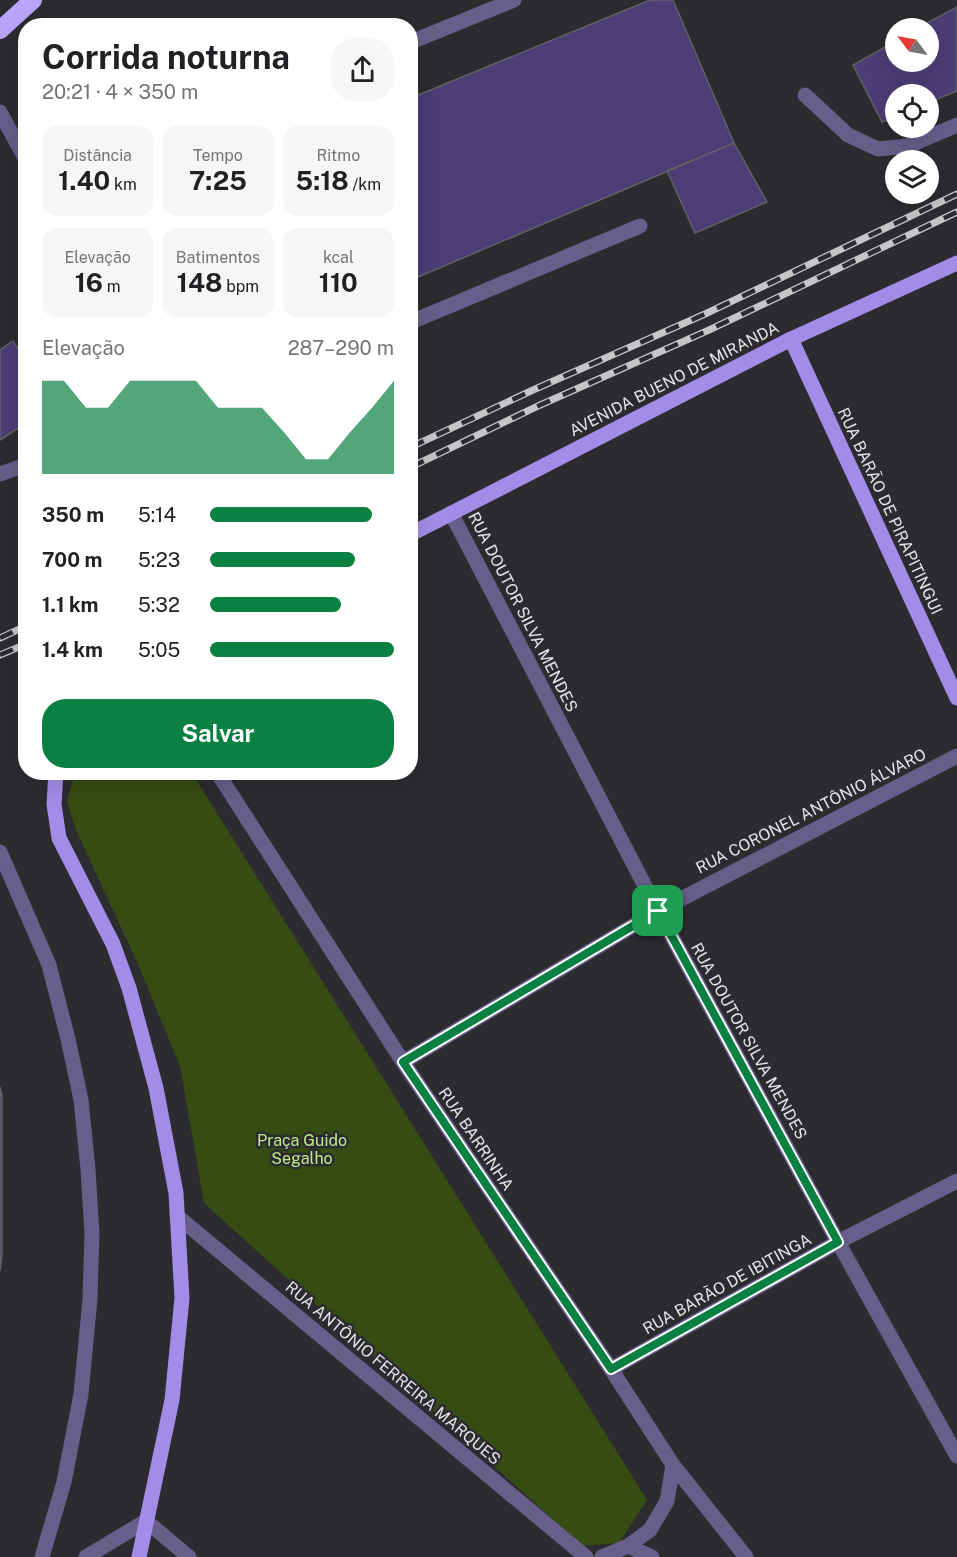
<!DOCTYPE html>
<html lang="pt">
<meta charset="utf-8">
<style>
body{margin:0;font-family:"Public Sans",sans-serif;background:#f6f6f6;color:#202124;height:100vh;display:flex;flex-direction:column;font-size:22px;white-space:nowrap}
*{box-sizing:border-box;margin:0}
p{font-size:20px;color:#757577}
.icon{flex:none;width:33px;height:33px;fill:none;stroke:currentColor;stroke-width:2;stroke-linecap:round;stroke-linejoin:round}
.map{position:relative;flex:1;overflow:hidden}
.side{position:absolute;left:18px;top:18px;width:400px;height:762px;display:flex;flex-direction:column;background:#fff;border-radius:24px;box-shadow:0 6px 24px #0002}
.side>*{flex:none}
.needle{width:39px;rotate:302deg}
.fabs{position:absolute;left:885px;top:18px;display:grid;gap:12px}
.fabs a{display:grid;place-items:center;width:54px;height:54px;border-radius:50%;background:#fff;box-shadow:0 6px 24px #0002;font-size:30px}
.pin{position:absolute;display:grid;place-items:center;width:51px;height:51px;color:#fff;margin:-26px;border-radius:12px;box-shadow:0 3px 9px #0006}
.round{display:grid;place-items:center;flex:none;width:63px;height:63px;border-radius:24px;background:#f6f6f6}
.overview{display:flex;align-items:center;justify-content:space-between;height:102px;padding:0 24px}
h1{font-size:33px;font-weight:700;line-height:45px}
.figures{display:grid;grid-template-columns:repeat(3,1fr);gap:9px;height:102px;padding:6px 24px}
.figures div{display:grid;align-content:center;border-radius:15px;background:#f6f6f6;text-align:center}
.figures b{font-size:26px;font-weight:700}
.figures small{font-size:16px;font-weight:400}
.figures p{font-size:16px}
.chart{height:168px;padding:12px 24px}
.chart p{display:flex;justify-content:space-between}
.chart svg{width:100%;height:108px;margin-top:6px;fill:#0b8043;opacity:.7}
.button{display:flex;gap:12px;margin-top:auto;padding:12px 24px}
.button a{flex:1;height:69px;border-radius:24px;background:#0b8043;color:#fff;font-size:24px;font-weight:700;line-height:69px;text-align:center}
ul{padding:0 24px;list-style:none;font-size:20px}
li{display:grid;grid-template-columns:96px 72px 1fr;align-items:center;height:45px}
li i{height:15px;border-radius:8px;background:#0b8043}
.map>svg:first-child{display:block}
.green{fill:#364c13}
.building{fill:#4b3d75;stroke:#616166;stroke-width:1.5}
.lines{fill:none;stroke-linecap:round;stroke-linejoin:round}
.minor{stroke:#675e8a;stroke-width:15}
.major{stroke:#a18de7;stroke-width:15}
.highway{stroke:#b7a5fb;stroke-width:18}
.rail-casing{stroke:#c6c6c9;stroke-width:7}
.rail{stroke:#2c2b30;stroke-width:4.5;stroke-dasharray:14;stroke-linecap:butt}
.route-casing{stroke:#fff;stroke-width:12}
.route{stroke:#0b8043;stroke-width:8}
.labels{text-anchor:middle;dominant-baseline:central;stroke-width:5;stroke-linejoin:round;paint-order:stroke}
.street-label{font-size:16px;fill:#e5e5e8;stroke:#2c2b30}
.park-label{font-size:16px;fill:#c0e88e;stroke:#2c2b30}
</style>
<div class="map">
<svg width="957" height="1557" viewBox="0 0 957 1557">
<rect width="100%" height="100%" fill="#2c2b30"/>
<!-- green -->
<path class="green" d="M 75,773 L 192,773 L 647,1500 L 619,1543 L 582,1546 L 204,1203 L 180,1066 L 137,962 L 76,830 L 67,802 Z"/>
<!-- building -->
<path class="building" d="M 650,0 L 673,0 L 734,143 L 411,280 L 411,98 Z
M 957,7 L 957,91 L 928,103 L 928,94 L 896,94 L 896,117 L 882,122 L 853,65 L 896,41 L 896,62 L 928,62 L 928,28 L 918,28 Z
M 734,143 L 767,202 L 695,233 L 667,171 Z
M 13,341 L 26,361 L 26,423 L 0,440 L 0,350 Z
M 0,1087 L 2,1097 L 2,1254 L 0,1271 Z"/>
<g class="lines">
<!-- minor -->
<path class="minor" d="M 411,42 L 514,0
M 805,95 L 848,135 L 878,149 L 908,146 L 957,125
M 0,112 L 26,160
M 411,322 L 640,226
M 0,474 L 26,465
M 451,513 L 658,911 L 838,1242 L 957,1456
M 217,772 L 403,1062 L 611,1369 L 673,1465 L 746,1557
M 0,852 L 49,965 L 68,1039 L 81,1100 L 88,1169 L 92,1233 L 90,1299 L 81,1394 L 64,1482 L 42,1557
M 403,1062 L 658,911 L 957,756
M 177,1216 L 586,1557
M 611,1369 L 838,1242 L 957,1181
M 628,1546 L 652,1557
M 86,1557 L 146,1521 L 189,1557
M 602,1557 L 628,1546 L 650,1530 L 667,1501 L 673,1465"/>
<!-- major -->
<path class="major" d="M 791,339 L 957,698
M 411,534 L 791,339 L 957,263
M 56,772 L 54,804 L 59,838 L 113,944 L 129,988 L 156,1088 L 176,1193 L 182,1298 L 172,1400 L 139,1557"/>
<!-- highway -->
<path class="highway" d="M 0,30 L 33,0"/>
<defs>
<path id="rail" d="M 411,447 L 533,390 L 705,314 L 957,194
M 411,467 L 538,406 L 709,330 L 957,212
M 0,638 L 26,626
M 0,655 L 26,644"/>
</defs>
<!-- rail casing -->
<use href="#rail" class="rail-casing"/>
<!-- rail -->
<use href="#rail" class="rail"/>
</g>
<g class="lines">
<defs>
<path id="route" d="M 658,911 L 838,1242 L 611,1369 L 403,1062 Z"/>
</defs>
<!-- route casing -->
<use href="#route" class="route-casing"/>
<!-- route -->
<use href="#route" class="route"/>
</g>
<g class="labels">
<!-- street labels -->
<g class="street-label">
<text transform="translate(674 379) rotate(-27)">AVENIDA BUENO DE MIRANDA</text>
<text transform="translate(890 511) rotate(65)">RUA BARÃO DE PIRAPITINGUI</text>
<text transform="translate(523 612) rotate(63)">RUA DOUTOR SILVA MENDES</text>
<text transform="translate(811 811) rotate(-27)">RUA CORONEL ANTÔNIO ÁLVARO</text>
<text transform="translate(749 1041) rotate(61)">RUA DOUTOR SILVA MENDES</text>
<text transform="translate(476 1139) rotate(56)">RUA BARRINHA</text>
<text transform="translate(727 1284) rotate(-29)">RUA BARÃO DE IBITINGA</text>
<text transform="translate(393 1373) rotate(40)">RUA ANTÔNIO FERREIRA MARQUES</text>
</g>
<!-- park labels -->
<g class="park-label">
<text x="302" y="1140">Praça Guido<tspan x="302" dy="18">Segalho</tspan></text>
</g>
</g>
</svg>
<div class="fabs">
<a><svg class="needle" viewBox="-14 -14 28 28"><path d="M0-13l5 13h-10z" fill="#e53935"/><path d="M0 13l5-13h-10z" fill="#757577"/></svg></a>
<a><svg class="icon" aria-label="locate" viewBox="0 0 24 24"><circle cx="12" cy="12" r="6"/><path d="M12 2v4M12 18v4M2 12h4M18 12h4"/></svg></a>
<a><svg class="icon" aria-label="layers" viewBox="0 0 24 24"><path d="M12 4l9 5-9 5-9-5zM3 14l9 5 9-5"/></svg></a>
</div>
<div class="pin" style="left:658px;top:911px;background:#1e9e55"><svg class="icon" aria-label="arrive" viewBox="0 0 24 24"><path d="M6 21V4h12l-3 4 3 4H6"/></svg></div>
<section class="side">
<div class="overview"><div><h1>Corrida noturna</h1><p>20:21 · 4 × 350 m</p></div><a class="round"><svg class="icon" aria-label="share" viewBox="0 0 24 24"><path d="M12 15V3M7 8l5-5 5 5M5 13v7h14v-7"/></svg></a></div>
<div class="figures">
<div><p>Distância</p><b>1.40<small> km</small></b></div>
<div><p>Tempo</p><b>7:25</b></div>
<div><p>Ritmo</p><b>5:18<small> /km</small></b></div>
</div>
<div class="figures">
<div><p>Elevação</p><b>16<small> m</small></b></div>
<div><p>Batimentos</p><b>148<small> bpm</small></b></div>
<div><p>kcal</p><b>110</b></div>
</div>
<div class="chart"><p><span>Elevação</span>287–290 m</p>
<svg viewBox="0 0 160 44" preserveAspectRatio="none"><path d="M0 44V6L10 6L20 17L30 17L40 6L50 6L60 6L70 6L80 17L90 17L100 17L110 27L120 38L130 38L140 27L150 17L160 6V44z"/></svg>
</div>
<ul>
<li><b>350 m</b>5:14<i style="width:88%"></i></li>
<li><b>700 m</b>5:23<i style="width:79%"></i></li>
<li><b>1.1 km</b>5:32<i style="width:71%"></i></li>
<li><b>1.4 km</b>5:05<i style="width:100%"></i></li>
</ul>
<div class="button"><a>Salvar</a></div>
</section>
</div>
